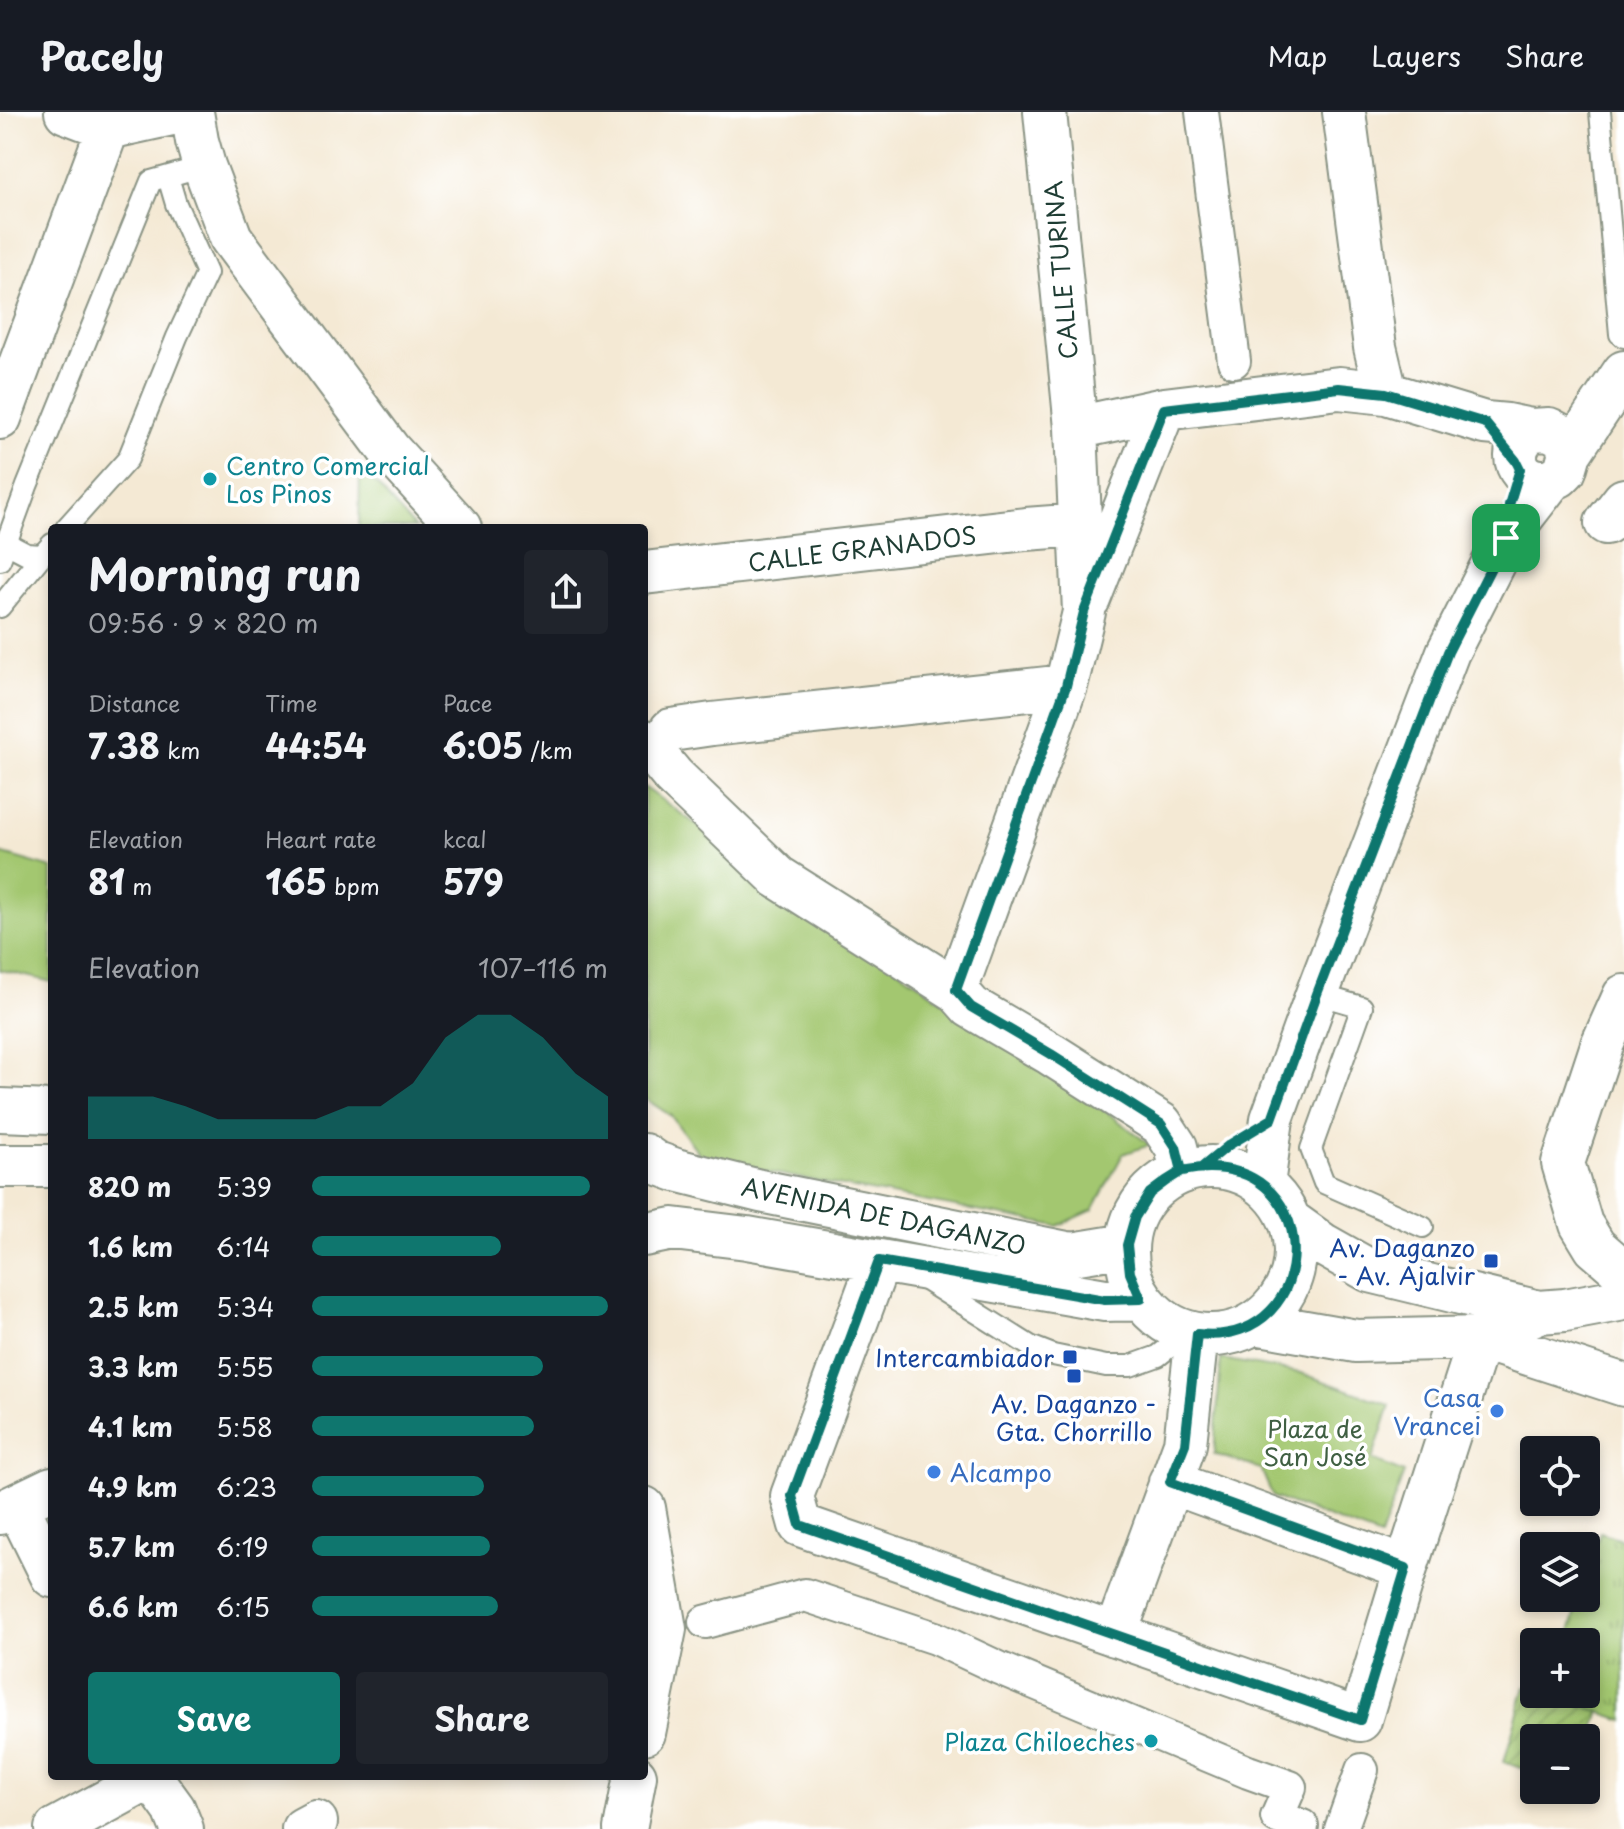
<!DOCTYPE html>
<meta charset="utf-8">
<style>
body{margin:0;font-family:"Playpen Sans",sans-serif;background:#20242c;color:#f1f3f6;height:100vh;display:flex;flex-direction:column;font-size:30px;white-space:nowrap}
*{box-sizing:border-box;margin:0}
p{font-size:26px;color:#9ea1a6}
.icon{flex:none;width:44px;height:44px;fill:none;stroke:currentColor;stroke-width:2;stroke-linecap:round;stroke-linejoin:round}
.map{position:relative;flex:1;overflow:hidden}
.side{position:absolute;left:48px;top:412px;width:600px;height:1256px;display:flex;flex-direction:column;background:#171b24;border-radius:8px;box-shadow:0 4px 12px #0003}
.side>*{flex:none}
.controls{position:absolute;left:1520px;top:1324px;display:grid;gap:16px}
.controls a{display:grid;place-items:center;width:80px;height:80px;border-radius:8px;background:#171b24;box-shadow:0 4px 12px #0003;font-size:40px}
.pin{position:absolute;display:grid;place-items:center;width:68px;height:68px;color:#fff;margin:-34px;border-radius:16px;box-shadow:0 4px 12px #0006}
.round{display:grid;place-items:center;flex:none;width:84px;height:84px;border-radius:8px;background:#20242c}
.summary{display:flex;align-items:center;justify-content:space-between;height:136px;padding:0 40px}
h1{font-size:44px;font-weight:700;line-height:60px}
.metrics{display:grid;grid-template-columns:repeat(3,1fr);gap:12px;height:136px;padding:8px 40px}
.metrics div{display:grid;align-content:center}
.metrics b{font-size:34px;font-weight:700}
.metrics small{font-size:22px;font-weight:400}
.metrics p{font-size:22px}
.chart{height:224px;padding:16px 40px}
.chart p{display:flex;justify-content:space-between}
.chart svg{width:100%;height:144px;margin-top:8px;fill:#0f766e;opacity:.7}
.cta{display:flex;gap:16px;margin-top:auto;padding:16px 40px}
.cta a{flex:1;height:92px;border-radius:8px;background:#0f766e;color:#fff;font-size:32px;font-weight:700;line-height:92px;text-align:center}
.cta a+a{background:#20242c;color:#f1f3f6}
ul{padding:0 40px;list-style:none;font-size:26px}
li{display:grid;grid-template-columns:128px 96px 1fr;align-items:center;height:60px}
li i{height:20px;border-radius:10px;background:#0f766e}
header{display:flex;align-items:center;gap:48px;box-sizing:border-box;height:112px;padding:0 40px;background:#171b24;border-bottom:2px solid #363941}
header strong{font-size:38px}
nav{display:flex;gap:44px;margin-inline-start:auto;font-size:28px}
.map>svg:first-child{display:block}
.grass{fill:url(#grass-tufts);stroke:#618252;stroke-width:2}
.park{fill:#a3c770;stroke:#618252;stroke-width:2}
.garden{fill:url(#garden-furrows);stroke:#618252;stroke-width:2}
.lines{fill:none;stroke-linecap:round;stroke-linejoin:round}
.service-casing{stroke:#8a9384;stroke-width:24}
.pedestrian-casing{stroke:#8a9384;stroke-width:36}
.minor-casing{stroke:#8a9384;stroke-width:46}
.service{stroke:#fff;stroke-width:20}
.pedestrian{stroke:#fff;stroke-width:32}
.minor{stroke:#fff;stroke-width:42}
.route-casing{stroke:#fff;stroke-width:16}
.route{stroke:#0f766e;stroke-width:10}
.culture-dot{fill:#0f9aa8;stroke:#fff;stroke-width:3}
.transit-dot{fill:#1a4fb4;stroke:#fff;stroke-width:3}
.shop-dot{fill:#3f7fe0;stroke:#fff;stroke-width:3}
.labels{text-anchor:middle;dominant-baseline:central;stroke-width:7;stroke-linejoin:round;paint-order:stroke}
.street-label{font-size:24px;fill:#1f3d34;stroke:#fff}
.culture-label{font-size:24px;fill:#0d838f;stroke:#fff;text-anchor:start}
.transit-label{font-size:24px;fill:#164399;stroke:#fff;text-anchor:end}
.shop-label{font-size:24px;fill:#366cbe;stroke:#fff;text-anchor:end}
.park-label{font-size:24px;fill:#406043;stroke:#fff}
</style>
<header>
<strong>Pacely</strong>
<nav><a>Map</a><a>Layers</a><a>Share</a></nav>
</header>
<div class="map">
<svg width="1624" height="1717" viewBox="0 0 1624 1717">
<defs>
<pattern id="grass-tufts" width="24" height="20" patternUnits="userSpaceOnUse" patternTransform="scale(2)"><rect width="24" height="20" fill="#a3c770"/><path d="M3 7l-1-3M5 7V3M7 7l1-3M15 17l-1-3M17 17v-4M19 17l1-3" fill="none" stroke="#84a35d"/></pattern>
<pattern id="garden-furrows" width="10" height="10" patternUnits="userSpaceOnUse" patternTransform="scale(2)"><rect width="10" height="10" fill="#a3c770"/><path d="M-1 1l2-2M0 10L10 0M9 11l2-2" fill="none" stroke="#84a35d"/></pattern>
</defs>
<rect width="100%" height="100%" fill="#fff"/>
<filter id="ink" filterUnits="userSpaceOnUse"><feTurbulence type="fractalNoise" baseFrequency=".0125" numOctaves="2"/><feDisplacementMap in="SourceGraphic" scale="16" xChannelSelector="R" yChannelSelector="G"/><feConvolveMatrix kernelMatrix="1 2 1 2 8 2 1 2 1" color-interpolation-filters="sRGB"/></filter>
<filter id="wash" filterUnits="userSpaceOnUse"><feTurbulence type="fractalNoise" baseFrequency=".006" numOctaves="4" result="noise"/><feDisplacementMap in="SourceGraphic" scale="32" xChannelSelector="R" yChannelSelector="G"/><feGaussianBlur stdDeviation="1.8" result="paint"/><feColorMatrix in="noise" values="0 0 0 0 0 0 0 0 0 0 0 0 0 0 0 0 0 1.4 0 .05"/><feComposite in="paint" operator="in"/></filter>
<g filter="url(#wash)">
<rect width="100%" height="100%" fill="#f4e9d4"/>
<!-- grass -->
<path class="grass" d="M 1600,1420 L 1624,1428 L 1624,1608 L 1551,1584 L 1552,1582 L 1586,1582 L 1586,1530 L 1567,1530 L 1580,1486 L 1586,1486 L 1586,1468 Z"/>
<!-- park -->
<path class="park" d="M 360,354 L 415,416 L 359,416 Z
M 644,675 L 1050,966 L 1107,1000 L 1150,1033 L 1123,1042 L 1093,1098 L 1058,1114 L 704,1048 L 671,1004 L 644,986 Z
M 0,741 L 52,756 L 52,870 L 0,858 Z
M 1221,1247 L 1301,1261 L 1390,1293 L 1372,1348 L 1404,1361 L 1380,1425 L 1273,1385 L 1261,1357 L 1214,1342 Z"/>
<!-- garden -->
<path class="garden" d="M 1525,1575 L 1534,1578 L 1534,1582 L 1546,1582 L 1600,1600 L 1586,1639 L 1586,1626 L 1534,1626 L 1534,1661 L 1504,1650 Z"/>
</g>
<g filter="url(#ink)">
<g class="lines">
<defs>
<path id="service" d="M 1600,0 L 1620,222 L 1624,225
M 66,416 L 128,347 L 177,225 L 207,161 L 176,92 L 168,65
M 6,431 L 27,442 L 42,443 L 52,432
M 0,448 L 27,374 L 151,69 L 204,54
M 0,495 L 42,443
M 1317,882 L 1362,895 L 1311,1037 L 1324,1071 L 1423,1115
M 927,1169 L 1030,1234 L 1053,1243 L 1106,1254 L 1130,1254 L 1158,1244 L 1187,1221"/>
<path id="pedestrian" d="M 1202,0 L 1234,249
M 705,1510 L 805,1483 L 935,1526 L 999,1556 L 1248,1660 L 1290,1675 L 1277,1705 L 1302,1714
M 1341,1717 L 1362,1658"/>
<path id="minor" d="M 66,0 L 108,16 L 181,0
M 192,0 L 197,29 L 204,54 L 231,126 L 390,339 L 460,416
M 1344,0 L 1375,235 L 1386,281
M 1164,297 L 1339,276 L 1386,281 L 1485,311 L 1507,313 L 1531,318 L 1549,317 L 1564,325 L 1570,341
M 0,306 L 108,16
M 1076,316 L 1164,297 L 1089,487
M 1531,318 C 1503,338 1517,375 1551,368
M 1606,411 L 1624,388
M 644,461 L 1026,417 L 1080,413
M 671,618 L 712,612 L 1066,574
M 644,629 L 673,664 L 778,765 L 956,878 L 971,895 L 1051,942 L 1161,1012 L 1176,1035 L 1182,1059
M 956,878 L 1066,574 L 1084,500 L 1076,316 L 1045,0
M 1624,884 L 1602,933 L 1563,1051 L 1581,1112 L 1595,1135 L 1624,1160
M 0,998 L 52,1000
M 644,1043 L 654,1050 L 676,1058 L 760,1079 L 1072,1142 L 1127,1133
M 0,1054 L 52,1054
M1127 1139a84 84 0 1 1 168 0a84 84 0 1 1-168 0Z
M 1263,1073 L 1272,1007 L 1317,882 L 1448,540 L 1506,426 L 1551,368 L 1559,364 L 1565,358 L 1570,341 L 1624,260
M 1290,1109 L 1322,1132 L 1370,1159 L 1539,1200
M 644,1123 L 673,1117 L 747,1126 L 1105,1188 L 1141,1187
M 879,1149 L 792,1384 L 800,1413 L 1360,1608 L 1406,1456 L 1480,1226 L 1624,1273
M 1255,1211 L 1356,1229 L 1480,1226 L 1539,1200 L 1565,1198 L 1624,1187
M 1170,1370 L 1406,1456
M 17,1393 L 52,1464
M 644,1396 L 665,1517 L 644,1621
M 0,1401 L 52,1376
M 1115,1523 L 1185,1332 L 1197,1222
M 150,1664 L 174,1697 L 182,1717
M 56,1717 L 151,1665
M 303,1717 L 316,1710
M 625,1717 L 635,1664"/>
</defs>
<!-- service casing -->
<use href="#service" class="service-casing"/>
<!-- pedestrian casing -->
<use href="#pedestrian" class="pedestrian-casing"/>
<!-- minor casing -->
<use href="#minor" class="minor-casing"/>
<!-- service -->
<use href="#service" class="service"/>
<!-- pedestrian -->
<use href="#pedestrian" class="pedestrian"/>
<!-- minor -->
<use href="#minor" class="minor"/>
</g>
</g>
<g class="lines" filter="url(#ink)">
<defs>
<path id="route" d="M 1506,426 L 1448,540 L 1317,882 L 1272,1007 L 1229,1033 L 1201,1056 L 1182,1059 L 1166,1069 L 1150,1081 L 1135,1105 L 1127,1133 L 1130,1161 L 1141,1187 L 1105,1188 L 879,1149 L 792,1384 L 800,1413 L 1360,1608 L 1406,1456 L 1170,1370 L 1185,1332 L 1197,1222 C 1328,1237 1329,1030 1182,1059 L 1176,1035 L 1161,1012 L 1051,942 L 971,895 L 956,878 L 1066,574 L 1084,500 L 1164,297 L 1339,276 L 1386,281 L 1485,311 L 1516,349 L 1520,357 L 1509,393 L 1506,426"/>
</defs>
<!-- route casing -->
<use href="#route" class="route-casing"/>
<!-- route -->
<use href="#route" class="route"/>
</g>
<!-- markers -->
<g class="culture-dot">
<circle cx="210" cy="367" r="8"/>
<circle cx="1151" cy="1629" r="8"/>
</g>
<g class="transit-dot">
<rect x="1483" y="1141" width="16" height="16" rx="4"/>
<rect x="1062" y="1237" width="16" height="16" rx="4"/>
<rect x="1066" y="1256" width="16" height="16" rx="4"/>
</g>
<g class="shop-dot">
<circle cx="1497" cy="1299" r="8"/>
<circle cx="934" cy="1360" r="8"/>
</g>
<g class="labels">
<!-- street labels -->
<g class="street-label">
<text transform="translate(1060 158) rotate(-95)">CALLE TURINA</text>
<text transform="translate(862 436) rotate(-7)">CALLE GRANADOS</text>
<text transform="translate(884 1103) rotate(12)">AVENIDA DE DAGANZO</text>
</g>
<!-- culture labels -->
<g class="culture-label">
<text x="226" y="353">Centro Comercial<tspan x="226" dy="28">Los Pinos</tspan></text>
<text x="1135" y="1629" text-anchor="end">Plaza Chiloeches</text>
</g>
<!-- transit labels -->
<g class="transit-label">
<text x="1475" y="1135">Av. Daganzo<tspan x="1475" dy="28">- Av. Ajalvir</tspan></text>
<text x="1054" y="1245">Intercambiador</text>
<text x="1074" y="1291" text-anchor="middle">Av. Daganzo -<tspan x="1074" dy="28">Gta. Chorrillo</tspan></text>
</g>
<!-- shop labels -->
<g class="shop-label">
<text x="1481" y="1285">Casa<tspan x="1481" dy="28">Vrancei</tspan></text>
<text x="950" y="1360" text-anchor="start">Alcampo</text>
</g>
<!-- park labels -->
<g class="park-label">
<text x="1315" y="1316">Plaza de<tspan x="1315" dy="28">San José</tspan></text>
</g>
</g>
</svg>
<div class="controls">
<a><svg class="icon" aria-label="locate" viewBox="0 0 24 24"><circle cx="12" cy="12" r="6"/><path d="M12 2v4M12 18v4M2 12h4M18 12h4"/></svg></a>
<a><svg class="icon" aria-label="layers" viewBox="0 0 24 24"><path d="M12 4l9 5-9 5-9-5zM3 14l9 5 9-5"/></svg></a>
<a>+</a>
<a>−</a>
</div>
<div class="pin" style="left:1506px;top:426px;background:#1e9e55"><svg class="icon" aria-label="arrive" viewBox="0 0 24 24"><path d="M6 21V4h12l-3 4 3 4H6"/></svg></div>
<section class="side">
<div class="summary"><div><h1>Morning run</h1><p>09:56 · 9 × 820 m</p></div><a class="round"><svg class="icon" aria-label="share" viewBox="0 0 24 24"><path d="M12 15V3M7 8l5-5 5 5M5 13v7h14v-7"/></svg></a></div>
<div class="metrics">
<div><p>Distance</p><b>7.38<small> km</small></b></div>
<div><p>Time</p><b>44:54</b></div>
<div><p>Pace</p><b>6:05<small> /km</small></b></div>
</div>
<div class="metrics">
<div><p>Elevation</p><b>81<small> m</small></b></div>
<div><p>Heart rate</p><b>165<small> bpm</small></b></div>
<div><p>kcal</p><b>579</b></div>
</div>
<div class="chart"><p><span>Elevation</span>107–116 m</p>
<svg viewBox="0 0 160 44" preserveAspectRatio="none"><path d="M0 44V31L10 31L20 31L30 34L40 38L50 38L60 38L70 38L80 34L90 34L100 27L110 13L120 6L130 6L140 13L150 24L160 31V44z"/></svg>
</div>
<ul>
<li><b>820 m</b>5:39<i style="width:94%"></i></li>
<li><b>1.6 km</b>6:14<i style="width:64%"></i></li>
<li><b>2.5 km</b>5:34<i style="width:100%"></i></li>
<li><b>3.3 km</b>5:55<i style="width:78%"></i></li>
<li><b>4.1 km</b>5:58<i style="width:75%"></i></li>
<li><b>4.9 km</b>6:23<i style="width:58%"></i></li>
<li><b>5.7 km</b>6:19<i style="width:60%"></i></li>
<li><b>6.6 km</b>6:15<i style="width:63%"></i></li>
</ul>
<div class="cta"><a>Save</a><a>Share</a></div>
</section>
</div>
